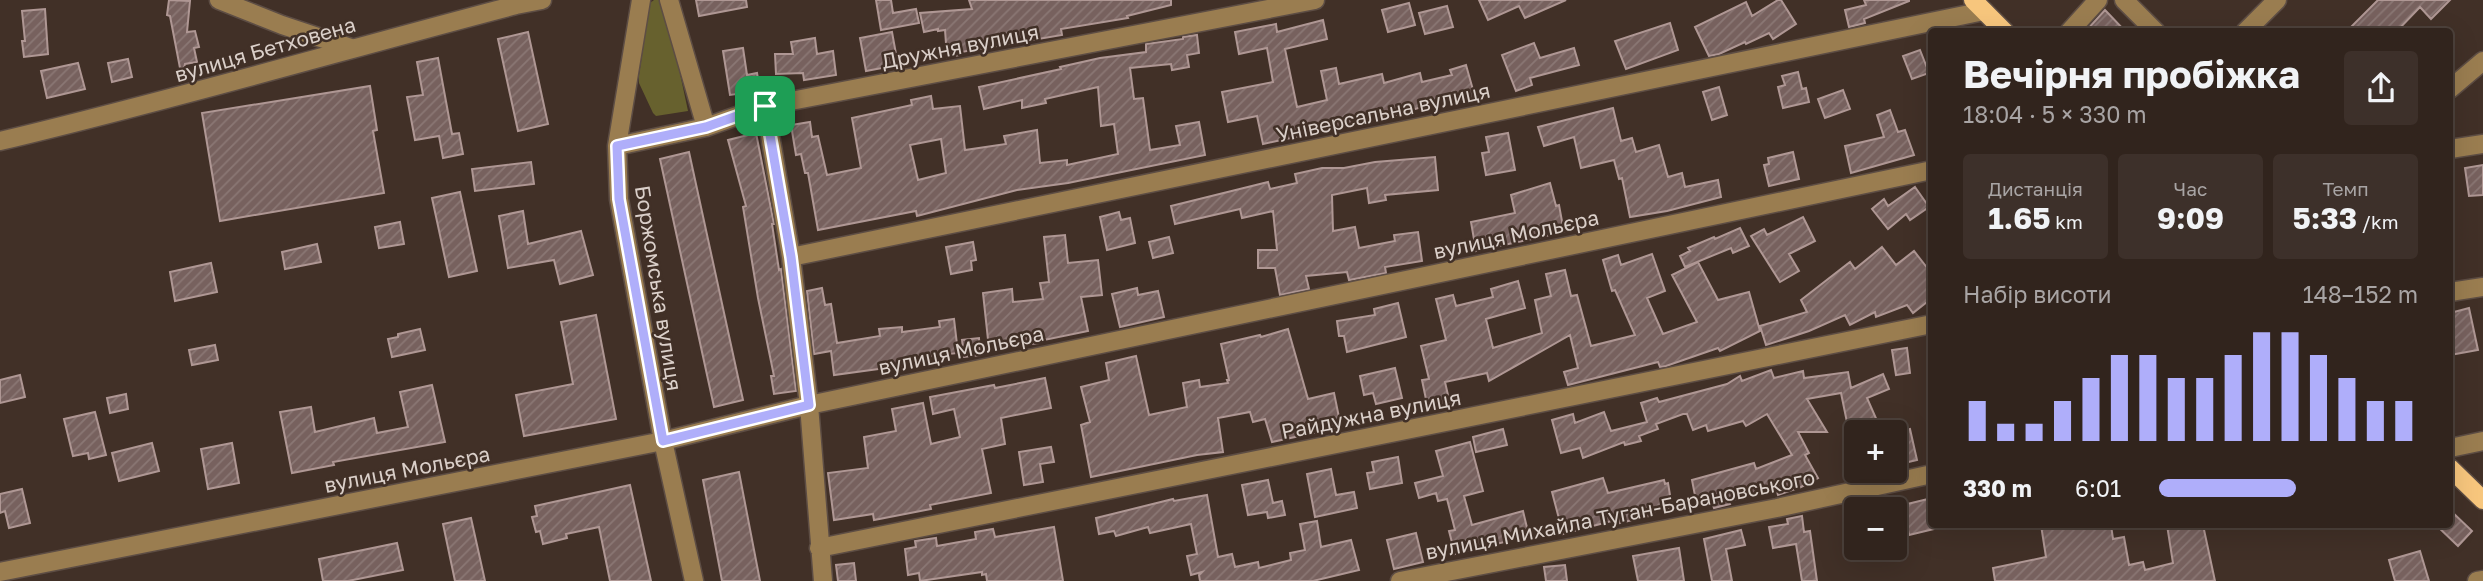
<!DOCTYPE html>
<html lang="uk">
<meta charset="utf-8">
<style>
body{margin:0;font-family:"Golos Text",sans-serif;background:#3d302a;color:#f1f3f6;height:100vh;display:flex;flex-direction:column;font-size:26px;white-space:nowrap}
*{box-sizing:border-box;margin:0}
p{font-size:23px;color:#a8a4a4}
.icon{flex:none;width:38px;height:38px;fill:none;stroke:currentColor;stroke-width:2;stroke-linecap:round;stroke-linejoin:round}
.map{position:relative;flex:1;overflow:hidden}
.drawer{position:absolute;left:1928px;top:28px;width:525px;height:500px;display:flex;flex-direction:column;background:#31241d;border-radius:7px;box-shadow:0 7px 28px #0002,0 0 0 2px #4c413b}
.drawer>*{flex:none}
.tools{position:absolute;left:1844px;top:420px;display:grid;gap:14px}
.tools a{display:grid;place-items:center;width:63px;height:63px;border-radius:7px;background:#31241d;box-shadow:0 7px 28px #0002,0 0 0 2px #4c413b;font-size:35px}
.pin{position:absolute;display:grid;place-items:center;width:60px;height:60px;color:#fff;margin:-30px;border-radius:14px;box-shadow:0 4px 10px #0006}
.round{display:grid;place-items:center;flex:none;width:74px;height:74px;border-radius:7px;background:#3d302a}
.summary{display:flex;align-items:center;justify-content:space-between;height:119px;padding:0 35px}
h1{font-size:38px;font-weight:700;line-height:52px}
.stats{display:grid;grid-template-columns:repeat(3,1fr);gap:10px;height:119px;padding:7px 35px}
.stats div{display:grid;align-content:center;border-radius:7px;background:#3d302a;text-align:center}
.stats b{font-size:30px;font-weight:700}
.stats small{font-size:19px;font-weight:400}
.stats p{font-size:19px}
.chart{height:196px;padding:14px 35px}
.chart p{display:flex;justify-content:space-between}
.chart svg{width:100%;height:126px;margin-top:7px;stroke:#afaefa;stroke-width:6}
ul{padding:0 35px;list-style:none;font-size:23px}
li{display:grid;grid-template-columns:112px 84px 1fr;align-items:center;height:52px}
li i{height:18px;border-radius:9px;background:#afaefa}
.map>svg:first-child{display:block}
.grass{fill:#67612e}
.building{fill:url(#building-hatch);stroke:#af9794;stroke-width:2;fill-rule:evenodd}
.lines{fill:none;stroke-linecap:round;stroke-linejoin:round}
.minor-casing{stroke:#5d4d44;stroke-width:21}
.major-casing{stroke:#5d4d44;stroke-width:21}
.minor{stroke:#9a7d50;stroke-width:18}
.major{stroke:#f7c67d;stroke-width:18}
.route-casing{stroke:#fff;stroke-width:14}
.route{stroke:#afaefa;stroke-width:9}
.labels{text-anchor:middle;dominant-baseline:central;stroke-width:5;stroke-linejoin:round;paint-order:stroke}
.street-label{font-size:21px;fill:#dacfc9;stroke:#413027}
</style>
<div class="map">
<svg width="2483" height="581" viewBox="0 0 2483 581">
<defs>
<pattern id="building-hatch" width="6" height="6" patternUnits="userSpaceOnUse" patternTransform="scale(1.75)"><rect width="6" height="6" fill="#77615e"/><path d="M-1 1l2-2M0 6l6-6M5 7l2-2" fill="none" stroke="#8a7774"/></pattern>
</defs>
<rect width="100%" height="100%" fill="#413027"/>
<!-- grass -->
<path class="grass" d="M 654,0 L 662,0 L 665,3 L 688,111 L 656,116 L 653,113 L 639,83 L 639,75 L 650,3 Z"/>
<!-- building -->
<path class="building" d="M 169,0 L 190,1 L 187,32 L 195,31 L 199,47 L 194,48 L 197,62 L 185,64 L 184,68 L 180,68 L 170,16 L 167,15 Z
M 696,0 L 746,0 L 747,7 L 699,16 Z
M 876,0 L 891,0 L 893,13 L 916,9 L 919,23 L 881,30 Z
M 969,0 L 1171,0 L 1171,5 L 1127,16 L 1128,18 L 1061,29 L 1062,35 L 961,52 L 961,55 L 947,57 L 945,30 L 938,31 L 938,29 L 924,32 L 920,13 L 972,9 Z
M 1479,0 L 1566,0 L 1525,18 L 1519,6 L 1488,20 Z
M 1778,0 L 1781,0 L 1796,24 L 1773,39 L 1769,33 L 1746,44 L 1745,42 L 1719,54 L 1709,56 L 1695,27 L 1746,2 L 1752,16 Z
M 1864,0 L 1909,0 L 1909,1 L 1864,19 L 1865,23 L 1849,27 L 1845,10 L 1866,5 Z
M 2378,0 L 2450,0 L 2431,19 L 2420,7 L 2396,32 L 2346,32 Z
M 1409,3 L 1415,25 L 1388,32 L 1382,10 Z
M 1447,6 L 1453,27 L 1425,34 L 1419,13 Z
M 45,9 L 48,54 L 24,57 L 22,41 L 25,41 L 22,11 Z
M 2105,10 L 2126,32 L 2085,32 Z
M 1323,20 L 1327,39 L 1285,49 L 1297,107 L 1327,100 L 1321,71 L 1336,68 L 1339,84 L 1382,74 L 1384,83 L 1420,73 L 1422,82 L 1452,75 L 1450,70 L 1466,65 L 1475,97 L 1453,103 L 1452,98 L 1388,117 L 1263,144 L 1257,116 L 1228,122 L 1222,92 L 1273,82 L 1267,48 L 1239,54 L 1235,32 L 1276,24 L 1277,32 Z
M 1670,23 L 1678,50 L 1626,69 L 1615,41 Z
M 528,32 L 548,124 L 518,131 L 498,39 Z
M 892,32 L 898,65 L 866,71 L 860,38 Z
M 1197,35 L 1199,53 L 1187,55 L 1189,67 L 1172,70 L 1171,64 L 1130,68 L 1134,99 L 1143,98 L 1150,150 L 1180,145 L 1176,126 L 1199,122 L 1205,155 L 1068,183 L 1017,190 L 917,216 L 916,211 L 818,230 L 808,173 L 805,173 L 801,154 L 796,155 L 791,125 L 810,122 L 812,137 L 818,136 L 827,175 L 861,168 L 852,118 L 912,105 L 911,100 L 931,96 L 933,109 L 960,106 L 965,150 L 1006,144 L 1004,136 L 1037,130 L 1040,163 L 1067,160 L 1067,165 L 1118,154 L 1114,124 L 1101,126 L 1098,87 L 1045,99 L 1046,103 L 1022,108 L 1022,100 L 984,109 L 979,87 L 1061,69 L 1060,67 L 1100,58 L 1146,52 L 1146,44 L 1183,39 L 1183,37 ZM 941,139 L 946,173 L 918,180 L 910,145 Z
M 815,38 L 817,54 L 833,51 L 836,75 L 804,80 L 803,73 L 776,74 L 775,54 L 793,54 L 791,42 Z
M 1534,43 L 1540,58 L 1574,48 L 1579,65 L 1530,78 L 1532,85 L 1516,91 L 1502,55 Z
M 743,48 L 747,75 L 757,73 L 760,91 L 730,95 L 723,51 Z
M 1920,50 L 1929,73 L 1912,79 L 1903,56 Z
M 438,58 L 452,134 L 459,133 L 463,154 L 443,158 L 439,136 L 415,140 L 407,97 L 423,95 L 417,62 Z
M 128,59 L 132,77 L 112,82 L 108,63 Z
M 78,63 L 85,89 L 47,98 L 41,71 Z
M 1798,72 L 1802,89 L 1806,88 L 1809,102 L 1783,108 L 1778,87 L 1785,85 L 1782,76 Z
M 370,86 L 377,130 L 373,131 L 384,193 L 220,221 L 202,113 Z
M 1719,87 L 1727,115 L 1712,120 L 1703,92 Z
M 1843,90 L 1850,109 L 1825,118 L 1818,99 Z
M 1613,108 L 1621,141 L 1632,138 L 1636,152 L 1659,145 L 1668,177 L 1682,173 L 1685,187 L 1718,180 L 1721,197 L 1667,211 L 1630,217 L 1622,178 L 1619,179 L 1614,160 L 1581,168 L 1574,137 L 1544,146 L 1538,127 Z
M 1890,110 L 1898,132 L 1905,130 L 1914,155 L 1851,173 L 1845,146 L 1884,137 L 1877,115 Z
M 756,133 L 774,224 L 772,224 L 779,270 L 781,269 L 796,391 L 774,394 L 771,376 L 774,376 L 758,298 L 743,207 L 746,206 L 728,140 Z
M 1508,133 L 1515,170 L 1486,175 L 1482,153 L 1489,152 L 1486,137 Z
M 689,152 L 743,400 L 714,407 L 660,159 Z
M 1793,152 L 1799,179 L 1769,186 L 1764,165 L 1769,164 L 1768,158 Z
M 1435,157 L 1438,190 L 1385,195 L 1386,200 L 1369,203 L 1367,188 L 1332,195 L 1333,231 L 1355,227 L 1359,248 L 1395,241 L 1394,235 L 1418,232 L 1422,261 L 1385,267 L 1386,273 L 1349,280 L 1347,272 L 1306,276 L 1309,289 L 1280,295 L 1275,268 L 1258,268 L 1258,250 L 1277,250 L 1273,211 L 1242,218 L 1240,209 L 1175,224 L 1171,206 L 1268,182 L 1270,189 L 1297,183 L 1295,174 L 1322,168 L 1344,168 L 1375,162 Z
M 531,162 L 534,184 L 475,191 L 472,169 Z
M 2483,165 L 2483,195 L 2469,196 L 2465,168 Z
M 1550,183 L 1556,206 L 1559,205 L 1564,232 L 1476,251 L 1471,222 L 1515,213 L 1511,195 Z
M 1915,187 L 1929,207 L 1910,220 L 1906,214 L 1888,229 L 1872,209 L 1884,199 L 1888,206 Z
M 460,192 L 477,271 L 449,277 L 432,198 Z
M 523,211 L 528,244 L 581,231 L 593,275 L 560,284 L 554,260 L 508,268 L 499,216 Z
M 1119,212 L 1121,220 L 1130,218 L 1135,243 L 1107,250 L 1100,217 Z
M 1803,217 L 1815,241 L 1789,254 L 1799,271 L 1780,282 L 1751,236 L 1764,229 L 1767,235 Z
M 400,222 L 404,244 L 379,248 L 375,227 Z
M 1740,228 L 1749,246 L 1733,253 L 1731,248 L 1685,267 L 1680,256 L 1690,251 L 1688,248 L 1714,237 L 1715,239 Z
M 1065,235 L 1068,263 L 1098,260 L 1102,295 L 1081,297 L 1088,331 L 1039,341 L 1039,343 L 989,349 L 983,293 L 1012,289 L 1013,302 L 1043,299 L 1040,283 L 1049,282 L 1044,237 Z
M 1169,237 L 1173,253 L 1153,258 L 1149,242 Z
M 973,242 L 976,260 L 971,261 L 972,270 L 951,274 L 946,247 Z
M 317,244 L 321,262 L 285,269 L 282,252 Z
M 1882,247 L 1896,265 L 1914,251 L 1932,274 L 1932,298 L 1913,313 L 1907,305 L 1876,317 L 1875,312 L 1850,325 L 1845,315 L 1809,331 L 1766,345 L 1760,326 L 1807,312 L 1801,300 L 1850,262 L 1855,269 Z
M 1652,254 L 1665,291 L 1647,298 L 1663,334 L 1697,322 L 1672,275 L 1698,262 L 1718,300 L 1749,292 L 1760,331 L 1720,351 L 1718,348 L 1666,366 L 1660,367 L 1658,362 L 1568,385 L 1564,372 L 1578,368 L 1570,335 L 1489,381 L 1487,373 L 1445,382 L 1450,404 L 1428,409 L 1422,380 L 1429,379 L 1421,346 L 1446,340 L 1436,299 L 1453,295 L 1456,306 L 1493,297 L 1491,289 L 1518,281 L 1525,308 L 1486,319 L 1493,348 L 1542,333 L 1535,300 L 1551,296 L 1546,274 L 1565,270 L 1571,296 L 1577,295 L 1591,346 L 1635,335 L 1615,290 L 1612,291 L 1603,260 L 1618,255 L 1621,265 Z
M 211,263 L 217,292 L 175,301 L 170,272 Z
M 822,288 L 825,305 L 831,304 L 837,343 L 880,336 L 879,329 L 902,327 L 902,332 L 940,327 L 939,321 L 954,319 L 958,353 L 916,358 L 916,364 L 834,375 L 831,351 L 814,354 L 807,291 Z
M 1137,288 L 1138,295 L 1158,291 L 1164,317 L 1120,327 L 1112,294 Z
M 1398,303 L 1406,337 L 1347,352 L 1344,336 L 1339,336 L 1337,321 L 1375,315 L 1374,309 Z
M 2469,308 L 2478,350 L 2450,355 L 2450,313 Z
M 596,315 L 616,419 L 524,436 L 516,395 L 573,384 L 561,322 Z
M 420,329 L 425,350 L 392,357 L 388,339 L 398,337 L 398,334 Z
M 1288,329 L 1308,399 L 1334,393 L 1341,427 L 1272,442 L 1265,419 L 1253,422 L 1250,412 L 1218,418 L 1223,452 L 1197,455 L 1091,477 L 1081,425 L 1090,422 L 1081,387 L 1109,380 L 1106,363 L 1136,356 L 1149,415 L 1187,407 L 1183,383 L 1199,380 L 1200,387 L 1228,383 L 1227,380 L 1229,380 L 1221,344 L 1260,335 L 1261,337 Z
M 979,338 L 980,355 L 964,357 L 962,340 Z
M 215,345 L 218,360 L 192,365 L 189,350 Z
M 1907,348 L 1910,373 L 1896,375 L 1892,350 Z
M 1395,368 L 1402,398 L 1376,404 L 1373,393 L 1364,395 L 1360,376 Z
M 1771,370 L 1774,378 L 1803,371 L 1804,378 L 1848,372 L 1851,388 L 1883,374 L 1889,389 L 1867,398 L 1882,432 L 1849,432 L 1841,393 L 1807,399 L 1827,432 L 1798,432 L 1809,453 L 1805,455 L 1818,478 L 1801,487 L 1778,495 L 1776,489 L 1729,501 L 1730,504 L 1714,508 L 1712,502 L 1697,506 L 1692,480 L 1754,463 L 1756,469 L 1792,455 L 1767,414 L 1746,426 L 1743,421 L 1708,431 L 1706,425 L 1693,430 L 1687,414 L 1683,414 L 1656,424 L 1658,429 L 1639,436 L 1641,441 L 1625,445 L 1624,442 L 1583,458 L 1580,448 L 1561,453 L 1552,420 L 1573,414 L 1575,423 L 1604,412 L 1611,431 L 1647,422 L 1641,403 L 1657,398 L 1659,402 L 1727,384 L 1740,376 L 1742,381 Z
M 20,375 L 25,397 L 0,403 L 0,380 Z
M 1045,378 L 1051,408 L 1001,418 L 1005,444 L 982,449 L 991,493 L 930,505 L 931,509 L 874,520 L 873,514 L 834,520 L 828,473 L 868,468 L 864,437 L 896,431 L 892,409 L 923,403 L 931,444 L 960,437 L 954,409 L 933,414 L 930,397 L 994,385 L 995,388 Z
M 432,385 L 445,442 L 333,462 L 334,465 L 292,473 L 280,412 L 311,407 L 315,432 L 374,418 L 377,433 L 408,427 L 400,392 Z
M 126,394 L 128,409 L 110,413 L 107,398 Z
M 95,412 L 106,455 L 89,459 L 88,453 L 73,456 L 64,419 Z
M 1503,429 L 1507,445 L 1476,452 L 1473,437 Z
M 1910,429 L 1917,460 L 1900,464 L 1895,444 L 1895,433 Z
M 1470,442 L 1483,491 L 1464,496 L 1472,525 L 1523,511 L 1529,536 L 1455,554 L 1449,531 L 1455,530 L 1447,499 L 1438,501 L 1436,493 L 1419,498 L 1415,483 L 1443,476 L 1436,451 Z
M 152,443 L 159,471 L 119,481 L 112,453 Z
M 232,443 L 239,483 L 208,489 L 201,449 Z
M 1051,447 L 1054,462 L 1040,464 L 1043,482 L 1024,485 L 1019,452 Z
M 1398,457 L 1402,483 L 1370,489 L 1367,473 L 1374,472 L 1372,462 Z
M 1331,469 L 1336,495 L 1354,492 L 1357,508 L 1315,517 L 1307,474 Z
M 739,472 L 760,581 L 722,581 L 703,480 Z
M 1603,478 L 1608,493 L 1664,480 L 1665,484 L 1668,483 L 1672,507 L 1648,513 L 1649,516 L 1620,523 L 1619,519 L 1563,534 L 1552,492 Z
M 1268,480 L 1273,503 L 1282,501 L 1285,515 L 1268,518 L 1267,512 L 1248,515 L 1242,485 Z
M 630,485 L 651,581 L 610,581 L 599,527 L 566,534 L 567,538 L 543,544 L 540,531 L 536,532 L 532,517 L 537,516 L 535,506 Z
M 22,489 L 30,523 L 9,528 L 5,511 L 0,513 L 0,494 Z
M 1207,495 L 1218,557 L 1232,554 L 1235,567 L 1258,562 L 1259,568 L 1291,560 L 1290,553 L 1305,550 L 1300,524 L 1317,521 L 1321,547 L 1351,540 L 1359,570 L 1313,581 L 1200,581 L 1199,575 L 1202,572 L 1191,575 L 1187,556 L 1197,554 L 1191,524 L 1150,533 L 1148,527 L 1116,536 L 1114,531 L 1099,534 L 1096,518 L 1173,499 L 1174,501 Z
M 1928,499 L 1934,529 L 1909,535 L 1903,505 Z
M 2450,510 L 2472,531 L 2458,546 L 2436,525 L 2450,525 Z
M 1802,516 L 1804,532 L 1810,531 L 1817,581 L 1802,581 L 1796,544 L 1773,548 L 1769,527 L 1788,524 L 1787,519 Z
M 471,518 L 485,581 L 455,581 L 443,524 Z
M 2041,525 L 2111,525 L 2113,539 L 2124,537 L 2129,565 L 2143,562 L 2145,570 L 2173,563 L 2167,525 L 2203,525 L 2215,581 L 1995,581 L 1993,568 L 2046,557 Z
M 1054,527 L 1063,581 L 987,581 L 986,574 L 982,575 L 982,572 L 920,581 L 919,573 L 908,575 L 905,549 L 916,547 L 915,541 L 936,538 L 937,546 L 976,539 L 975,532 L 993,529 L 995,537 Z
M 1741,530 L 1745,545 L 1726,549 L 1732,581 L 1712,581 L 1704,539 Z
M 1416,533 L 1423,562 L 1394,569 L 1387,540 Z
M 397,543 L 403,570 L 348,581 L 323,581 L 319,559 Z
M 1679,548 L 1684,581 L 1638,581 L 1633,556 Z
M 2420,551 L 2429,581 L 2395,581 L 2389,560 Z
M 854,563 L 856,581 L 838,581 L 836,565 Z
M 1565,565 L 1567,581 L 1546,581 L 1544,567 Z"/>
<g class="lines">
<defs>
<path id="minor" d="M 219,0 L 282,25 L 351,48
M 641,0 L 617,146 L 619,199 L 663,441 L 694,581
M 669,0 L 706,127
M 2124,0 L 2156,32
M 2069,32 L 2098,0
M 2245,32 L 2277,0
M 2450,89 L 2483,61
M 765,106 L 791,257 L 809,405 L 823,581
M 0,141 C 173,100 344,50 516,5 L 542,0
M 617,146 L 706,127 L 765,106 L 1315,0
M 2450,149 L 2483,144
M 791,257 L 1984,11
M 2450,292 L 2483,287
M 2450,448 L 2483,441
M 819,548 L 1932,324
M 0,572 L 663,441 L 809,405 L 1932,170
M 1400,581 L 1777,508 L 1932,474
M 2477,581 L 2483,580"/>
<path id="major" d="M 1973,0 L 2005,32
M 2450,468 L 2483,500"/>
</defs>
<!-- minor casing -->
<use href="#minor" class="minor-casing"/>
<!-- major casing -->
<use href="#major" class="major-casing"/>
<!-- minor -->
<use href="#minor" class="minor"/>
<!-- major -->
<use href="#major" class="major"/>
</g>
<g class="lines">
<defs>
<path id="route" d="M 765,106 L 791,257 L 809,405 L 663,441 L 619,199 L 617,146 L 706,127 Z"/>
</defs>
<!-- route casing -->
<use href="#route" class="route-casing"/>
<!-- route -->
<use href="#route" class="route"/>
</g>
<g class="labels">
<!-- street labels -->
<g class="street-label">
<text transform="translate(960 46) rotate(-11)">Дружня вулиця</text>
<text transform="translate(265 49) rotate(-16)">вулиця Бетховена</text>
<text transform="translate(1383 112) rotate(-12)">Універсальна вулиця</text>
<text transform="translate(1516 234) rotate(-12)">вулиця Мольєра</text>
<text transform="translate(659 288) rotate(81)">Боржомська вулиця</text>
<text transform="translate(961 350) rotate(-12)">вулиця Мольєра</text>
<text transform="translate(1371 414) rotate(-11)">Райдужна вулиця</text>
<text transform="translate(407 469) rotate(-11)">вулиця Мольєра</text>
<text transform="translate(1620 514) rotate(-11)">вулиця Михайла Туган-Барановського</text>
</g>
</g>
</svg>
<div class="tools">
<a>+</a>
<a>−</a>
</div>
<div class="pin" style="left:765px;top:106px;background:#1e9e55"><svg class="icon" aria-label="arrive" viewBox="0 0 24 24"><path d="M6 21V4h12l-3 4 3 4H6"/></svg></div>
<section class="drawer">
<div class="summary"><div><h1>Вечірня пробіжка</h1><p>18:04 · 5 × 330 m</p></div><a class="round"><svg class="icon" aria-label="share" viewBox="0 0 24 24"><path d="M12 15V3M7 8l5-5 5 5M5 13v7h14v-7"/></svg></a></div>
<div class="stats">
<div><p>Дистанція</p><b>1.65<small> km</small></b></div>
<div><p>Час</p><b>9:09</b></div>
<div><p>Темп</p><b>5:33<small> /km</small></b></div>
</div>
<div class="chart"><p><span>Набір висоти</span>148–152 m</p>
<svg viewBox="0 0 160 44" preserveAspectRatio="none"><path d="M5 44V30M15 44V38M25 44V38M35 44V30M45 44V22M55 44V14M65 44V14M75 44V22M85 44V22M95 44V14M105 44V6M115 44V6M125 44V14M135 44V22M145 44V30M155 44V30"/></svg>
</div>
<ul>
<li><b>330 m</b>6:01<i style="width:53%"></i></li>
</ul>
</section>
</div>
